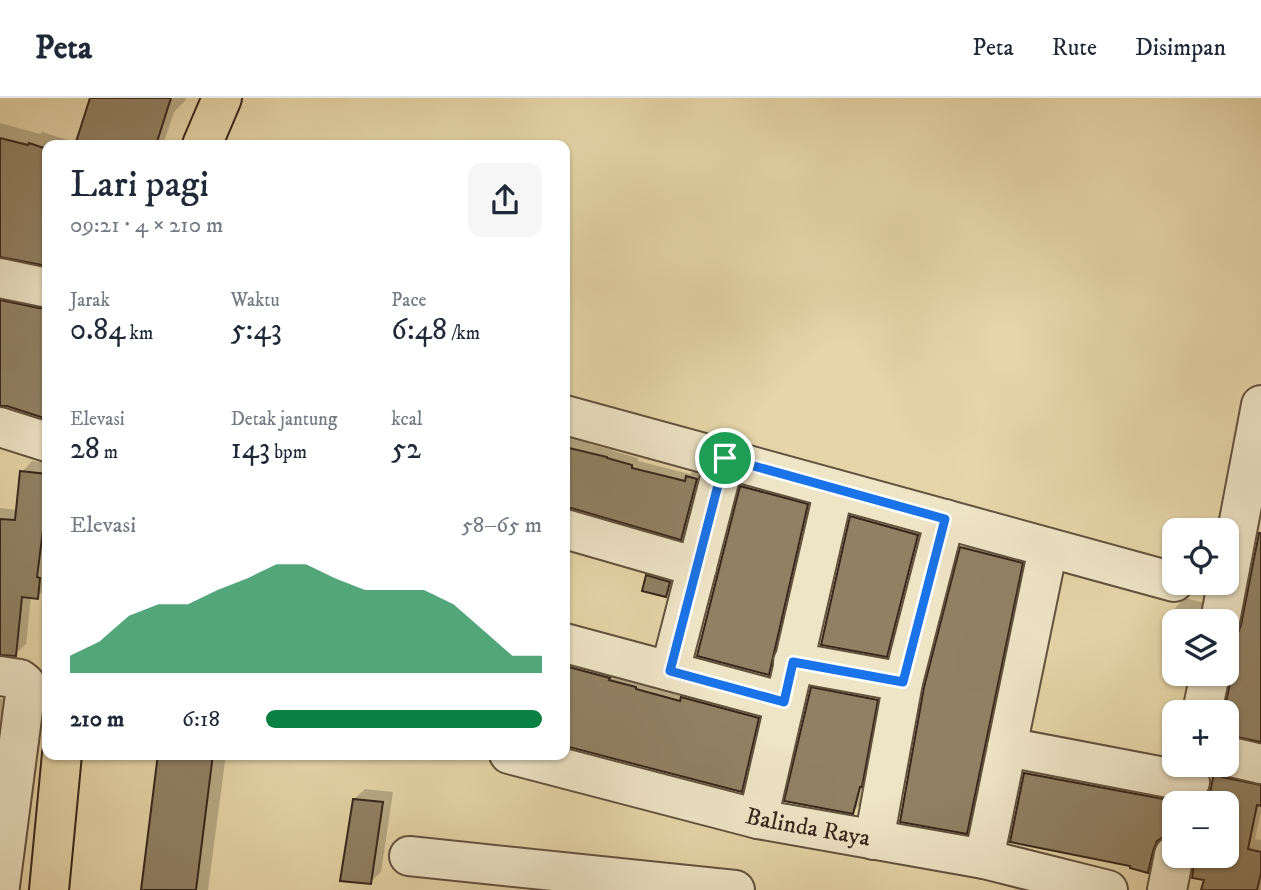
<!DOCTYPE html>
<html lang="id">
<meta charset="utf-8">
<style>
body{margin:0;font-family:"IM FELL DW Pica",serif;background:#f6f6f7;color:#1f2937;height:100vh;display:flex;flex-direction:column;font-size:26px;white-space:nowrap}
*{box-sizing:border-box;margin:0}
p{font-size:23px;color:#747a83}
.icon{flex:none;width:38px;height:38px;fill:none;stroke:currentColor;stroke-width:2;stroke-linecap:round;stroke-linejoin:round}
.map{position:relative;flex:1;overflow:hidden}
.panel{position:absolute;left:42px;top:42px;width:528px;height:620px;display:flex;flex-direction:column;background:#fff;border-radius:14px;box-shadow:0 2px 5px #0004}
.panel>*{flex:none}
.tools{position:absolute;left:1162px;top:420px;display:grid;gap:14px}
.tools a{display:grid;place-items:center;width:77px;height:77px;border-radius:14px;background:#fff;box-shadow:0 2px 5px #0004;font-size:35px}
.pin{position:absolute;display:grid;place-items:center;width:60px;height:60px;color:#fff;margin:-30px;border:4px solid #fff;border-radius:50%;box-shadow:0 2px 7px #0007}
.round{display:grid;place-items:center;flex:none;width:74px;height:74px;border-radius:14px;background:#f6f6f7}
.headline{display:flex;align-items:center;justify-content:space-between;height:119px;padding:0 28px}
h1{font-size:38px;font-weight:600;line-height:52px}
.metrics{display:grid;grid-template-columns:repeat(3,1fr);gap:10px;height:119px;padding:7px 28px}
.metrics div{display:grid;align-content:center}
.metrics b{font-size:30px;font-weight:600}
.metrics small{font-size:19px;font-weight:400}
.metrics p{font-size:19px}
.chart{height:196px;padding:14px 28px}
.chart p{display:flex;justify-content:space-between}
.chart svg{width:100%;height:126px;margin-top:7px;fill:#0b8043;opacity:.7}
ul{padding:0 28px;list-style:none;font-size:23px}
li{display:grid;grid-template-columns:112px 84px 1fr;align-items:center;height:52px}
li i{height:18px;border-radius:9px;background:#0b8043}
header{display:flex;align-items:center;gap:42px;box-sizing:border-box;height:98px;padding:0 35px;background:#fff;border-bottom:2px solid #e0e1e3}
header strong{font-size:33px}
nav{display:flex;gap:38px;margin-inline-start:auto;font-size:24px}
.map>svg:first-child{display:block}
.shadow{fill:#0003}
.building{fill:#918164;stroke:#36261b;stroke-width:2}
.lines{fill:none;stroke-linecap:round;stroke-linejoin:round}
.minor-casing{stroke:#62523e;stroke-width:42}
.major-casing{stroke:#36261b;stroke-width:42}
.minor{stroke:#eee4c6;stroke-width:38}
.major{stroke:#e5d5a8;stroke-width:38}
.route-casing{stroke:#fff;stroke-width:14}
.route{stroke:#1a73e8;stroke-width:9}
.labels{text-anchor:middle;dominant-baseline:central;stroke-width:6;stroke-linejoin:round;paint-order:stroke}
.street-label{font-size:24px;fill:#36261b;stroke:#eee4c6}
</style>
<header>
<strong>Peta</strong>
<nav><a>Peta</a><a>Rute</a><a>Disimpan</a></nav>
</header>
<div class="map">
<svg width="1261" height="792" viewBox="0 0 1261 792">
<rect width="100%" height="100%" fill="#e5d5a8"/>
<filter id="stains"><feTurbulence type="fractalNoise" baseFrequency=".00286" numOctaves="4"/><feColorMatrix values="0 0 0 0 .2 0 0 0 0 .09 0 0 0 0 .02 0 0 0 .5 -.17"/></filter>
<radialGradient id="worn" r=".72"><stop offset=".6" stop-color="#630" stop-opacity="0"/><stop offset="1" stop-color="#630" stop-opacity=".3"/></radialGradient>
<!-- shadow -->
<path class="shadow" d="M 91,0 L 186,0 L 185,3 L 174,14 L 163,47 L 47,47 L 47,166 L 0,157 L 0,25 L 40,36 L 42,34 L 77,45 Z
M 0,186 L 47,198 L 47,319 L 7,306 L 0,307 Z
M 565,336 L 590,342 L 589,346 L 613,352 L 613,353 L 638,360 L 638,363 L 690,376 L 695,371 L 703,374 L 688,433 L 681,440 L 565,408 Z
M 32,363 L 47,365 L 47,489 L 37,499 L 31,498 L 26,546 L 15,556 L 0,555 L 0,410 L 18,412 L 22,374 Z
M 751,379 L 816,397 L 777,566 L 768,575 L 742,389 Z
M 860,410 L 926,428 L 895,549 L 886,557 L 852,419 Z
M 1261,433 L 1261,642 L 1232,635 L 1227,635 L 1226,614 L 1233,581 L 1229,555 L 1227,554 L 1227,534 L 1241,533 L 1243,528 Z
M 969,443 L 1028,459 L 973,727 L 966,734 L 962,450 Z
M 653,473 L 674,479 L 671,492 L 666,497 L 648,478 Z
M 1185,500 L 1209,506 L 1213,523 L 1174,523 L 1174,541 L 1167,539 L 1174,511 Z
M 565,560 L 765,613 L 748,685 L 741,692 L 565,646 Z
M 822,581 L 886,592 L 862,704 L 853,714 L 812,590 Z
M 0,601 L 7,601 L 0,640 Z
M 160,656 L 226,656 L 208,792 L 143,792 Z
M 1034,667 L 1196,698 L 1208,697 L 1211,694 L 1216,676 L 1224,668 L 1261,679 L 1261,714 L 1255,741 L 1261,742 L 1261,792 L 1203,792 L 1206,781 L 1197,758 L 1227,758 L 1227,705 L 1174,705 L 1174,734 L 1167,734 L 1163,737 L 1156,765 L 1148,773 L 1026,675 Z
M 365,691 L 393,694 L 381,774 L 370,784 L 354,701 Z"/>
<!-- building -->
<path class="building" d="M 90,0 L 171,0 L 156,47 L 75,47 Z
M 0,40 L 28,47 L 29,45 L 47,51 L 47,168 L 0,159 Z
M 0,202 L 39,210 L 47,210 L 47,321 L 7,308 L 0,308 Z
M 565,349 L 607,359 L 607,360 L 632,367 L 632,370 L 685,383 L 686,378 L 697,381 L 681,442 L 571,410 L 565,410 Z
M 20,373 L 47,376 L 47,401 L 37,479 L 40,480 L 38,501 L 22,499 L 16,558 L 0,557 L 0,421 L 15,422 Z
M 740,388 L 808,406 L 769,577 L 697,558 Z
M 850,418 L 918,437 L 887,559 L 821,547 Z
M 1259,435 L 1261,435 L 1261,644 L 1227,637 L 1227,614 L 1224,614 L 1231,580 L 1231,570 L 1227,563 L 1229,542 L 1237,537 L 1241,527 Z
M 960,449 L 1023,465 L 967,736 L 900,724 L 924,589 Z
M 646,477 L 670,484 L 666,499 L 642,493 Z
M 565,568 L 610,580 L 609,582 L 636,589 L 636,591 L 680,603 L 681,599 L 759,620 L 742,694 L 565,648 Z
M 811,589 L 878,602 L 862,689 L 860,689 L 853,716 L 784,703 Z
M 158,656 L 213,656 L 196,792 L 141,792 Z
M 1024,675 L 1174,703 L 1168,736 L 1157,743 L 1153,753 L 1148,775 L 1130,770 L 1130,768 L 1010,744 Z
M 1214,675 L 1222,679 L 1261,687 L 1261,708 L 1257,707 L 1248,751 L 1261,754 L 1261,775 L 1257,792 L 1201,792 L 1204,782 L 1192,780 L 1195,758 L 1227,758 L 1227,705 L 1208,705 Z
M 353,701 L 383,704 L 371,786 L 340,783 Z"/>
<g class="lines">
<defs>
<g id="minor">
<path d="M 0,180 L 43,189"/>
<path d="M 565,317 L 1174,484"/>
<path d="M 0,329 L 47,344"/>
<path d="M 565,431 L 697,469"/>
<path d="M 1220,523 L 1261,307"/>
<path d="M 565,545 L 784,604"/>
<path d="M 793,564 L 903,584"/>
<path d="M 670,573 L 725,360"/>
<path d="M 0,578 L 20,581 L 25,585 L 26,589 L 0,788"/>
<path d="M 1202,614 L 1210,576"/>
<path d="M 1007,649 L 1190,684"/>
<path id="s1" d="M 509,656 L 758,721 L 984,761 L 1108,792"/>
<path d="M 1227,658 L 1261,666"/>
<path d="M 758,721 L 834,391"/>
<path d="M 874,742 L 903,584 L 945,421"/>
<path d="M 409,758 L 735,792"/>
<path d="M 984,761 L 1048,450"/>
<path d="M 1167,792 L 1174,757"/>
</g>
<path id="major" d="M 202,47 L 222,0
M 49,792 L 62,656"/>
</defs>
<!-- minor casing -->
<use href="#minor" class="minor-casing"/>
<!-- major casing -->
<use href="#major" class="major-casing"/>
<!-- minor -->
<use href="#minor" class="minor"/>
<!-- major -->
<use href="#major" class="major"/>
</g>
<g class="lines">
<defs>
<path id="route" d="M 725,360 L 945,421 L 903,584 L 793,564 L 784,604 L 670,573 Z"/>
</defs>
<!-- route casing -->
<use href="#route" class="route-casing"/>
<!-- route -->
<use href="#route" class="route"/>
</g>
<g class="labels">
<!-- street labels -->
<g class="street-label">
<text stroke="none"><textPath href="#s1" startOffset="308">Balinda Raya</textPath></text>
</g>
</g>
<rect width="100%" height="100%" filter="url(#stains)"/>
<rect width="100%" height="100%" fill="url(#worn)"/>
</svg>
<div class="tools">
<a><svg class="icon" aria-label="locate" viewBox="0 0 24 24"><circle cx="12" cy="12" r="6"/><path d="M12 2v4M12 18v4M2 12h4M18 12h4"/></svg></a>
<a><svg class="icon" aria-label="layers" viewBox="0 0 24 24"><path d="M12 4l9 5-9 5-9-5zM3 14l9 5 9-5"/></svg></a>
<a>+</a>
<a>−</a>
</div>
<div class="pin" style="left:725px;top:360px;background:#1e9e55"><svg class="icon" aria-label="arrive" viewBox="0 0 24 24"><path d="M6 21V4h12l-3 4 3 4H6"/></svg></div>
<section class="panel">
<div class="headline"><div><h1>Lari pagi</h1><p>09:21 · 4 × 210 m</p></div><a class="round"><svg class="icon" aria-label="share" viewBox="0 0 24 24"><path d="M12 15V3M7 8l5-5 5 5M5 13v7h14v-7"/></svg></a></div>
<div class="metrics">
<div><p>Jarak</p><b>0.84<small> km</small></b></div>
<div><p>Waktu</p><b>5:43</b></div>
<div><p>Pace</p><b>6:48<small> /km</small></b></div>
</div>
<div class="metrics">
<div><p>Elevasi</p><b>28<small> m</small></b></div>
<div><p>Detak jantung</p><b>143<small> bpm</small></b></div>
<div><p>kcal</p><b>52</b></div>
</div>
<div class="chart"><p><span>Elevasi</span>58–65 m</p>
<svg viewBox="0 0 160 44" preserveAspectRatio="none"><path d="M0 44V38L10 33L20 24L30 20L40 20L50 15L60 11L70 6L80 6L90 11L100 15L110 15L120 15L130 20L140 29L150 38L160 38V44z"/></svg>
</div>
<ul>
<li><b>210 m</b>6:18<i style="width:100%"></i></li>
</ul>
</section>
</div>
